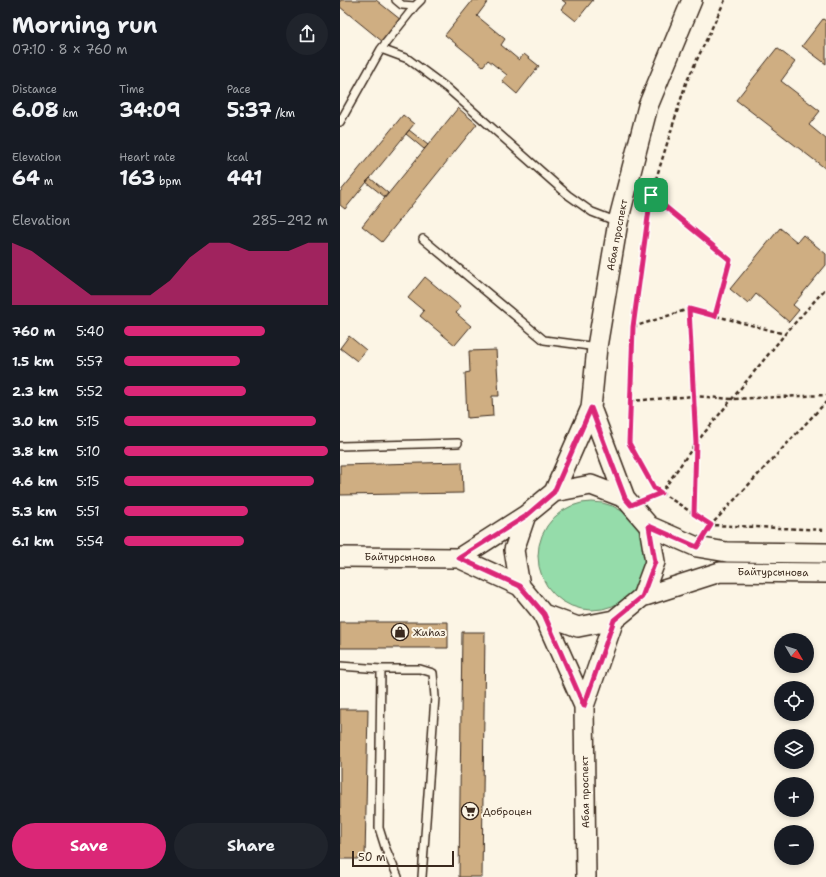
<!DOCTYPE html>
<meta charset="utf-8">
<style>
body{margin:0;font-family:"Shantell Sans",sans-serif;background:#20242c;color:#f1f3f6;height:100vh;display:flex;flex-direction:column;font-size:15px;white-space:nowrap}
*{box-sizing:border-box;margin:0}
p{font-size:13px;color:#9ea1a6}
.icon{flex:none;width:22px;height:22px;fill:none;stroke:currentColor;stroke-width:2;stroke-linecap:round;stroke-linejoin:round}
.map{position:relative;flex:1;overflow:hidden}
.sheet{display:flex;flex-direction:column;background:#171b24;width:340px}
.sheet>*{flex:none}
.needle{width:26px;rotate:129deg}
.tools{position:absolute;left:434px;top:633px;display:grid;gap:8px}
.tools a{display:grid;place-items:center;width:40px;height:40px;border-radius:50%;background:#171b24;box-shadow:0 2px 6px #0003;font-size:20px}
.scale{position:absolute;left:12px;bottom:10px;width:102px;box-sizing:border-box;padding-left:4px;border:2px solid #3b2a1e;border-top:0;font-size:11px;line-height:14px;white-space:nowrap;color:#3b2a1e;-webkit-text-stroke:3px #fcf5e5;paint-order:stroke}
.pin{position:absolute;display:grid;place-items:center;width:34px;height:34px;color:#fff;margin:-17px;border-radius:8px;box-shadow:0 2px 6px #0006}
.round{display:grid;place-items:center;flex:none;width:42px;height:42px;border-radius:21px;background:#20242c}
.overview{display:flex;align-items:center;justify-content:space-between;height:68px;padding:0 12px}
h1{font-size:22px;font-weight:700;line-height:30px}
.metrics{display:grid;grid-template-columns:repeat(3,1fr);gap:6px;height:68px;padding:4px 12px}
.metrics div{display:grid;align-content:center}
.metrics b{font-size:20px;font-weight:700}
.metrics small{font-size:11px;font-weight:400}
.metrics p{font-size:11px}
.chart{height:112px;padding:8px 12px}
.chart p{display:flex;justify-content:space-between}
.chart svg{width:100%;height:72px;margin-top:4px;fill:#db2777;opacity:.7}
.button{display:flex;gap:8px;margin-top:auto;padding:8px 12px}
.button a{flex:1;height:46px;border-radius:24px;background:#db2777;color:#fff;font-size:16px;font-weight:700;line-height:46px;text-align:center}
.button a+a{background:#20242c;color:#f1f3f6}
ul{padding:0 12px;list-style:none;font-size:13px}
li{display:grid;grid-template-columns:64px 48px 1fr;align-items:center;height:30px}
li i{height:10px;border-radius:5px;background:#db2777}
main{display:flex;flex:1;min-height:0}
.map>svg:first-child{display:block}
.green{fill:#95dcaa;stroke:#688364}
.building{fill:#cfae82;stroke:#3b2a1e}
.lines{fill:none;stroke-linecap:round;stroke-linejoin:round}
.lane-casing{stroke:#3b2a1e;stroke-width:10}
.secondary-casing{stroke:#3b2a1e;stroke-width:22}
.path{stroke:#3b2a1e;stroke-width:2.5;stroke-dasharray:4 3;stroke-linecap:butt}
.lane{stroke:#fcf5e5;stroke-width:7}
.secondary{stroke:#fcf5e5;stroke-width:19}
.route-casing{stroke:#fff;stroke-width:8}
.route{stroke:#db2777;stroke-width:5}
.labels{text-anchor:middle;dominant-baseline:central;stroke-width:4;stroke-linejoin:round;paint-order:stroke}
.street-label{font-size:10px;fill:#3b2a1e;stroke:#fcf5e5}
.poi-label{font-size:10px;fill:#3b2a1e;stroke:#fcf5e5;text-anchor:start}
</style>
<main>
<section class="sheet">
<div class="overview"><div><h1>Morning run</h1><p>07:10 · 8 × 760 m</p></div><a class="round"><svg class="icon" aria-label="share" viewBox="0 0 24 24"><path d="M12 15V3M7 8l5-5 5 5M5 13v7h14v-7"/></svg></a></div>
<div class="metrics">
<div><p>Distance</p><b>6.08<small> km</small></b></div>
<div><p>Time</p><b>34:09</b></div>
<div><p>Pace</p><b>5:37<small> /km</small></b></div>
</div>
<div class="metrics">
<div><p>Elevation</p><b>64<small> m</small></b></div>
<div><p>Heart rate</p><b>163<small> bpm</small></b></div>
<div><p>kcal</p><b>441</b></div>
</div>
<div class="chart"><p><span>Elevation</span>285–292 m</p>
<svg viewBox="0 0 160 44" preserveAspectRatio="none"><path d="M0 44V6L10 11L20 20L30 29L40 38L50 38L60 38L70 38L80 29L90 15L100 6L110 6L120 11L130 11L140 11L150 6L160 6V44z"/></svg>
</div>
<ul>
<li><b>760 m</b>5:40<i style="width:69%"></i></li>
<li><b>1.5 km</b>5:57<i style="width:57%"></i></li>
<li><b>2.3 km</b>5:52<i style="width:60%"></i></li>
<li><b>3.0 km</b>5:15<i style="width:94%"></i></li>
<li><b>3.8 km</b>5:10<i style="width:100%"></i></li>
<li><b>4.6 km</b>5:15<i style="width:93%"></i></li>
<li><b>5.3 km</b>5:51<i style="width:61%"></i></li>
<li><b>6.1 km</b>5:54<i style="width:59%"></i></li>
</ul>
<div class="button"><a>Save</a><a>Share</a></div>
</section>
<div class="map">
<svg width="486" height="877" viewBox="0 0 486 877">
<rect width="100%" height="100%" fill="#fcf5e5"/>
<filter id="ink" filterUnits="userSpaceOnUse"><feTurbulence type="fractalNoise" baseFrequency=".025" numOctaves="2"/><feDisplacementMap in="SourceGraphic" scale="8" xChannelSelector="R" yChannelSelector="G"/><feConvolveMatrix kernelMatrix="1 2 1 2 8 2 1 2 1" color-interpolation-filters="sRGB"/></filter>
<g filter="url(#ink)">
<!-- green -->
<path class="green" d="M198 556a54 54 0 1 1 108 0a54 54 0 1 1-108 0Z"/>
<!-- building -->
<path class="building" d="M 0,0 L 36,0 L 61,20 L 43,42 L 0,7 Z
M 133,0 L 149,0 L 137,16 L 165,39 L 161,45 L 179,60 L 184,54 L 199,66 L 177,94 L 162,81 L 167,75 L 148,60 L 143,66 L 105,35 Z
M 222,0 L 253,0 L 236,21 L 221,9 L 226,3 Z
M 483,19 L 486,21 L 486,64 L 462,46 Z
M 437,48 L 455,62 L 441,81 L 480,111 L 469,125 L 486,139 L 486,169 L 396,100 Z
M 118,108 L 137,124 L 42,242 L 22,226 Z
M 63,115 L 74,124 L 5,209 L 0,205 L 0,192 Z
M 69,130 L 88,145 L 84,149 L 66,134 Z
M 30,178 L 48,193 L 45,197 L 26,182 Z
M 440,228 L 457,242 L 463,235 L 486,254 L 486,265 L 453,305 L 459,310 L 449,322 L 416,294 L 408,304 L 390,289 Z
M 85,277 L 121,307 L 116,313 L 131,326 L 115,345 L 80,316 L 84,311 L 68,298 Z
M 9,336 L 26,350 L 17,361 L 0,348 Z
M 156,350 L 159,396 L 152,396 L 153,416 L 127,418 L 125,373 L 130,372 L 129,351 Z
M 122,462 L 123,493 L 0,495 L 0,465 Z
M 0,622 L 108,622 L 108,648 L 0,648 Z
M 122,632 L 145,632 L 142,877 L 119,877 Z
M 0,709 L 28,709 L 25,859 L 0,859 Z"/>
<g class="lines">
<defs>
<path id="lane" d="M 56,0 L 62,5 L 75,6 L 81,0
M 41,49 L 68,59 L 107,88 L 228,195 L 252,212 L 278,222
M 0,122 L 41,49 L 75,6
M 83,239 L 204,340 L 257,347
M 0,446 L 118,443
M 0,666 L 41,669 L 80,669 L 93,673 L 95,697 L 82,877
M 41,669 L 39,828 L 45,847 L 58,877"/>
<path id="secondary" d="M 251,408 L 285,498
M 214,492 L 251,408 L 257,347 L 278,222 L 308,106 L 352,0
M 309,526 L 357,547 L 387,552 L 486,553
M 0,557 L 119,558 L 180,586
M 119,558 L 186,515
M 302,597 L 380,572 L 486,573
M 203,614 L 238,627 L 274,620 L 302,597 L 315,562 L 309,526 L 285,498 L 251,485 L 214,492 L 186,515 L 174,550 L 180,586 L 203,614 L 244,706
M 246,877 L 244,706 L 274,620"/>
</defs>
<!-- lane casing -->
<use href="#lane" class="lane-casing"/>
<!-- secondary casing -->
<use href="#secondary" class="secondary-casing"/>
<!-- path -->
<path class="path" d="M 385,0 L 346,83 L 311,195 L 293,327 L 289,443 L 314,488 L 371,525 L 486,530
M 311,195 L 390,260 L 375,316
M 349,309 L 445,334
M 293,327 L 349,309 L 356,443 L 354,514
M 290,401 L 354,396 L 392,399 L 486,395
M 306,499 L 321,493 L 356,443 L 445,334 L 486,288
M 366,533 L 371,525 L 486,402"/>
<!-- lane -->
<use href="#lane" class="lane"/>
<!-- secondary -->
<use href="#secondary" class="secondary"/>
</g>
</g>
<g class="lines" filter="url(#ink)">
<defs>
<path id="route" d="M 311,195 L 390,260 L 375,316 L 349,309 L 356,443 L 354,514 L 371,525 L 357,547 L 309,526 L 315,562 L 302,597 L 274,620 L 244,706 L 204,614 L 180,586 L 119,558 L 186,516 L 214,492 L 251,408 L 285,498 L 291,505 L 321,493 L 314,488 L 289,443 L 293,327 Z"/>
</defs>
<!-- route casing -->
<use href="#route" class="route-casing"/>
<!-- route -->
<use href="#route" class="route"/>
</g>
<!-- icons -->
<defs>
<symbol id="shop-ring" viewBox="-11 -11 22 22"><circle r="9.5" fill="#fcf5e5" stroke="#3b2a1e" stroke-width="1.5"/><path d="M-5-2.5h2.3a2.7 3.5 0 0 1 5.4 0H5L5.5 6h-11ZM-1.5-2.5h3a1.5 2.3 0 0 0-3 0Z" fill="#3b2a1e"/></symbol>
<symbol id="supermarket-ring" viewBox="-11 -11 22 22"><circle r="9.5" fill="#fcf5e5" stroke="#3b2a1e" stroke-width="1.5"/><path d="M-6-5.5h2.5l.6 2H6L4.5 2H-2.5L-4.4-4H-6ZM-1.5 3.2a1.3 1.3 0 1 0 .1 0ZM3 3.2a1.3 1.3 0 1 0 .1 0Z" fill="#3b2a1e"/></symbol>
</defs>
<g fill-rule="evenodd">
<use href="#shop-ring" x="50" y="622" width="20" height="20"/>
<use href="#supermarket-ring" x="120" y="801" width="20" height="20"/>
</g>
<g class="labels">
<!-- street labels -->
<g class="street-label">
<text transform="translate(277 235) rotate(-79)">Абая проспект</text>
<text transform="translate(60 557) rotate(1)">Байтурсынова</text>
<text transform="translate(433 572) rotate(1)">Байтурсынова</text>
<text transform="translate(245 792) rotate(-91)">Абая проспект</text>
</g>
<!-- poi labels -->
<g class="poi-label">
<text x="73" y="632">Жиһаз</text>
<text x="143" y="811">Доброцен</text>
</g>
</g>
</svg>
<div class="tools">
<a><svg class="needle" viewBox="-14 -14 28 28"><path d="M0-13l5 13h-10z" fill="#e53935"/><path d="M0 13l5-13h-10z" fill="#9ea1a6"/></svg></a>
<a><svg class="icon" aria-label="locate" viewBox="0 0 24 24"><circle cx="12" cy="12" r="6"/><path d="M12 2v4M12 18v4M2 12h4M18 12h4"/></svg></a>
<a><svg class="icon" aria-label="layers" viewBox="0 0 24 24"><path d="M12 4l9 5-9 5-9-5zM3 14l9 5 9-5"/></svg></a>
<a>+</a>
<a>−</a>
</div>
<div class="scale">50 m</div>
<div class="pin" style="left:311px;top:195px;background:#1e9e55"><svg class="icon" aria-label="arrive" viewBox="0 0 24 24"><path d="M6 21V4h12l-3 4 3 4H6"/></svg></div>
</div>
</main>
